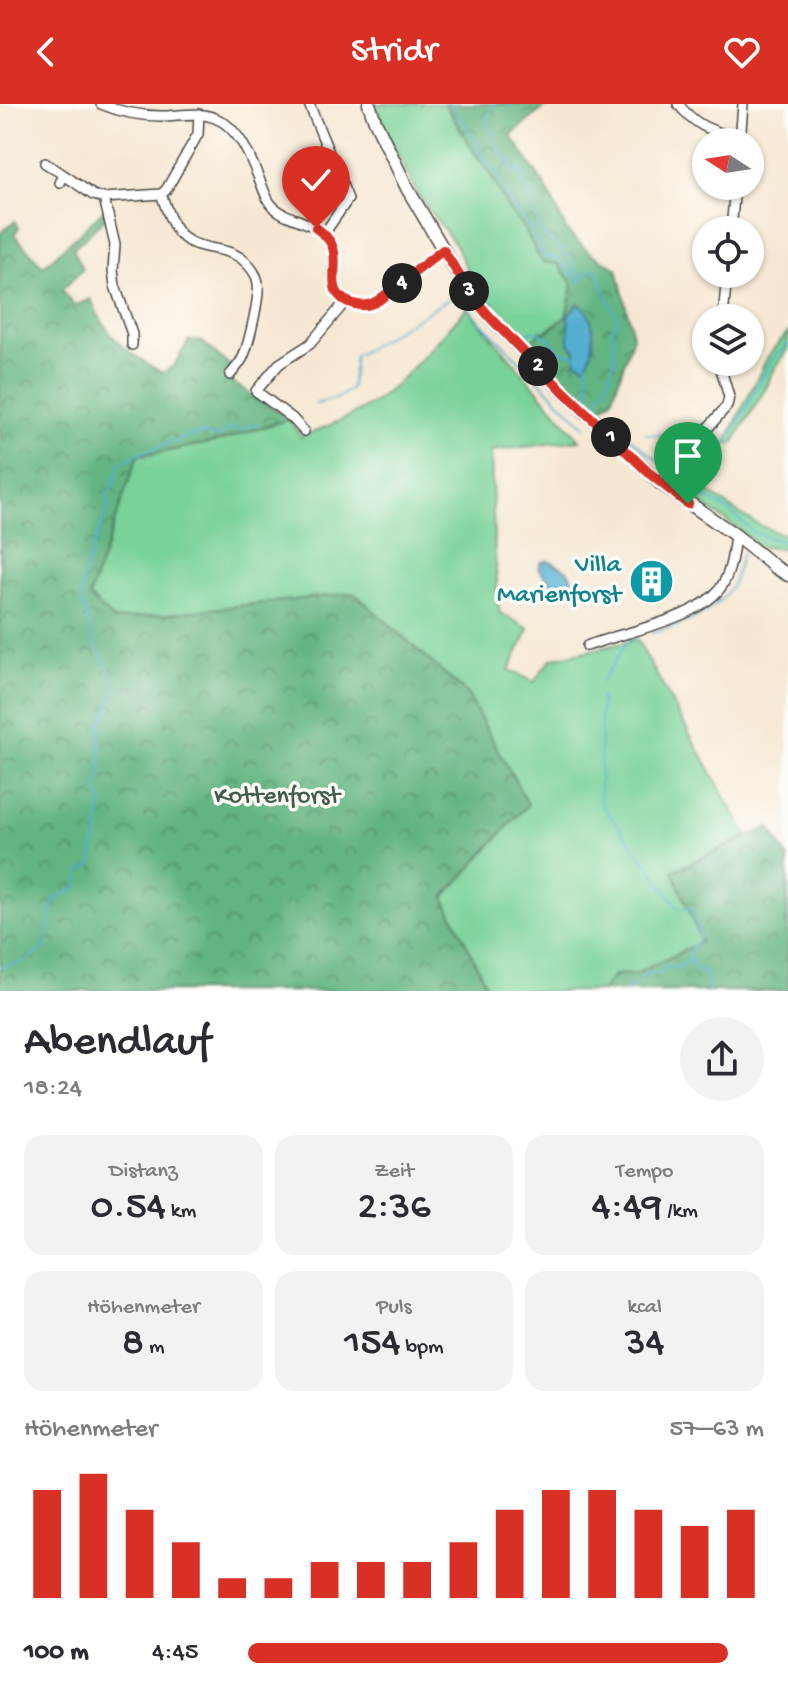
<!DOCTYPE html>
<html lang="de">
<meta charset="utf-8">
<style>
body{margin:0;font-family:"Gochi Hand",sans-serif;background:#f2f2f3;color:#2b2b33;height:100vh;display:flex;flex-direction:column;font-size:30px;white-space:nowrap}
*{box-sizing:border-box;margin:0}
p{font-size:26px;color:#7c7c81}
.icon{flex:none;width:44px;height:44px;fill:none;stroke:currentColor;stroke-width:2;stroke-linecap:round;stroke-linejoin:round}
.map{position:relative;height:887px;overflow:hidden}
.sheet{display:flex;flex-direction:column;background:#fff;flex:1}
.sheet>*{flex:none}
.needle{width:52px;rotate:282deg}
.fabs{position:absolute;left:692px;top:24px;display:grid;gap:16px}
.fabs a{display:grid;place-items:center;width:72px;height:72px;border-radius:50%;background:#fff;box-shadow:0 2px 6px #0004;font-size:40px}
.pin{position:absolute;display:grid;place-items:center;width:68px;height:68px;color:#fff;margin:-82px -34px;border-radius:50% 50% 50% 0;rotate:-45deg;box-shadow:0 0 8px #0007}
.pin .icon{rotate:45deg}
.km{position:absolute;width:40px;height:40px;margin:-20px;border-radius:50%;background:#222;color:#fff;font-size:22px;line-height:40px;text-align:center}
.round{display:grid;place-items:center;flex:none;width:84px;height:84px;border-radius:42px;background:#f2f2f3}
.head{display:flex;align-items:center;justify-content:space-between;height:136px;padding:0 24px}
h1{font-size:44px;font-weight:600;line-height:60px}
.stats{display:grid;grid-template-columns:repeat(3,1fr);gap:12px;height:136px;padding:8px 24px}
.stats div{display:grid;align-content:center;border-radius:20px;background:#f2f2f3;text-align:center}
.stats b{font-size:40px;font-weight:600}
.stats small{font-size:22px;font-weight:400}
.stats p{font-size:22px}
.chart{height:224px;padding:16px 24px}
.chart p{display:flex;justify-content:space-between}
.chart svg{width:100%;height:144px;margin-top:8px;stroke:#d93025;stroke-width:6}
ul{padding:0 24px;list-style:none;font-size:26px}
li{display:grid;grid-template-columns:128px 96px 1fr;align-items:center;height:60px}
li i{height:20px;border-radius:10px;background:#d93025}
header{display:flex;justify-content:space-between;align-items:center;height:104px;padding:0 24px;background:#d93025;color:#fff;font-size:36px;font-weight:600}
.map>svg:first-child{display:block}
.green{fill:#79d298;stroke:#527e62;stroke-width:2}
.forest{fill:url(#forest-crowns);stroke:#467056;stroke-width:2}
.water{fill:#52aed0;stroke:#3e6c7e;stroke-width:2}
.lines{fill:none;stroke-linecap:round;stroke-linejoin:round}
.stream{stroke:#52aed0;stroke-width:2}
.minor-casing{stroke:#494744;stroke-width:12}
.major-casing{stroke:#494744;stroke-width:15}
.minor{stroke:#fff;stroke-width:9}
.major{stroke:#fff;stroke-width:12}
.route-casing{stroke:#fff;stroke-width:16}
.route{stroke:#d93025;stroke-width:10}
.labels{text-anchor:middle;dominant-baseline:central;stroke-width:7;stroke-linejoin:round;paint-order:stroke}
.culture-label{font-size:26px;fill:#0d838f;stroke:#fdfcf7;text-anchor:end}
.park-label{font-size:26px;fill:#425d4c;stroke:#fdfcf7}
</style>
<header><svg class="icon" aria-label="back" viewBox="0 0 24 24"><path d="M15 5l-7 7 7 7"/></svg>Stridr<svg class="icon" aria-label="heart" viewBox="0 0 24 24"><path d="M12 20l-8-8c-3-5 5-10 8-4 3-6 11-1 8 4z"/></svg></header>
<div class="map">
<svg width="788" height="887" viewBox="0 0 788 887">
<defs>
<pattern id="forest-crowns" width="20" height="18" patternUnits="userSpaceOnUse" patternTransform="scale(2)"><rect width="20" height="18" fill="#62b480"/><path d="M2 6a3 3 0 1 1 6 0M12 15a3 3 0 1 1 6 0" fill="none" stroke="#519369"/></pattern>
</defs>
<rect width="100%" height="100%" fill="#fdfcf7"/>
<filter id="ink" filterUnits="userSpaceOnUse"><feTurbulence type="fractalNoise" baseFrequency=".0125" numOctaves="2"/><feDisplacementMap in="SourceGraphic" scale="16" xChannelSelector="R" yChannelSelector="G"/><feConvolveMatrix kernelMatrix="1 2 1 2 8 2 1 2 1" color-interpolation-filters="sRGB"/></filter>
<filter id="wash" filterUnits="userSpaceOnUse"><feTurbulence type="fractalNoise" baseFrequency=".006" numOctaves="4" result="noise"/><feDisplacementMap in="SourceGraphic" scale="32" xChannelSelector="R" yChannelSelector="G"/><feGaussianBlur stdDeviation="1.8" result="paint"/><feColorMatrix in="noise" values="0 0 0 0 0 0 0 0 0 0 0 0 0 0 0 0 0 1.4 0 .05"/><feComposite in="paint" operator="in"/></filter>
<g filter="url(#wash)">
<rect width="100%" height="100%" fill="#f6e7d2"/>
<!-- green -->
<path class="green" d="M 375,0 L 445,0 L 474,48 L 489,68 L 508,105 L 525,126 L 540,155 L 544,158 L 558,160 L 573,181 L 566,213 C 552,223 538,231 526,243 L 493,209 L 478,188 L 455,140 L 419,93 L 385,25 Z
M 467,204 L 580,336 L 491,347 L 494,438 L 499,508 L 529,525 L 509,566 L 534,578 L 551,555 L 637,536 L 747,732 L 673,767 L 702,838 L 636,870 L 614,871 L 602,887 L 489,887 L 444,793 L 528,700 L 467,590 L 354,489 L 114,516 L 89,492 L 137,353 L 219,337 L 289,315 L 301,333 C 329,321 361,310 385,290 C 415,265 440,233 467,204 Z
M 788,228 L 788,246 L 775,264 L 767,282 L 732,341 L 726,338 L 768,252 Z
M 680,367 C 710,388 753,425 788,431 L 788,445 L 760,443 L 734,422 L 673,381 L 675,374 Z"/>
<!-- forest -->
<path class="forest" d="M 445,0 L 549,0 L 511,31 L 547,85 L 567,127 L 588,147 L 617,165 L 633,232 L 612,296 L 596,310 L 526,243 L 541,227 L 545,229 L 566,213 L 573,181 L 558,160 L 543,158 L 540,155 L 525,126 L 508,105 L 489,68 L 474,48 Z
M 104,106 L 106,114 L 73,145 L 83,165 L 62,186 L 74,202 L 91,195 C 107,235 127,248 163,269 L 175,260 L 189,236 L 201,237 L 232,263 L 226,270 L 226,274 L 289,315 L 219,337 L 137,353 L 89,493 L 114,516 L 354,489 L 467,590 L 528,700 L 444,793 L 489,887 L 0,887 L 0,129 L 15,117 L 19,124 L 14,130 L 43,163 Z
M 769,723 L 788,755 L 788,887 L 602,887 L 614,871 L 636,870 L 701,838 L 673,767 Z"/>
<!-- water -->
<path class="water" d="M 578,199 C 598,213 596,243 586,262 L 575,257 L 576,246 L 569,240 L 568,211 Z
M 548,456 L 567,466 L 573,476 L 570,484 L 553,483 L 539,464 L 541,458 Z"/>
<g class="lines">
<!-- stream -->
<path class="stream" d="M 451,0 L 477,39 L 478,42 L 476,43 L 484,56 L 494,66 L 512,102 L 529,123 L 544,153 L 559,154 L 579,177 L 591,166 L 598,167 L 605,189 L 618,214 L 613,224 L 614,258 L 606,281 L 599,291 L 598,299 L 603,310 L 617,327 L 633,336 L 663,361
M 495,0 C 482,17 489,21 496,37 C 500,48 501,52 512,57 L 510,65 L 512,67 L 519,67 L 523,71 L 524,82 L 530,87 L 528,94 L 541,127 L 571,156 L 578,168 L 585,171
M 508,0 L 510,2 L 513,0
M 468,202 L 477,214 L 586,324
M 520,235 L 534,226 L 549,234 L 558,246 L 576,251
M 587,259 L 590,301 L 593,307
M 316,300 L 338,294 L 351,285 L 355,252 L 447,196 L 461,192 L 465,198
M 646,330 L 668,331 L 672,335 L 679,336
M 703,340 L 726,341 L 773,254 L 788,240
M 676,371 L 693,386 L 730,407 L 754,429 L 788,439
M 87,513 C 85,507 81,501 81,495 C 81,468 100,427 109,401 L 106,390 L 114,381 L 119,360 L 131,353 L 198,329 L 218,333 L 230,325 L 241,326 L 246,322 L 258,320
M 652,529 C 678,523 713,510 729,486 C 736,477 738,461 742,450
M 601,578 L 628,536 L 638,532
M 601,594 L 600,698 L 652,766 L 678,805 L 692,804 L 700,833 L 690,846 L 689,854 L 696,865 L 707,871 L 709,887
M 0,862 L 21,859 L 45,844 L 54,796 L 76,784 L 81,767 L 91,761 L 102,699 L 96,682 L 101,675 L 100,618 L 109,605 L 115,578 L 92,533 L 87,514
M 642,875 L 648,868 L 659,870 L 667,862 C 676,866 682,861 690,856
M 627,887 L 633,881"/>
</g>
</g>
<g filter="url(#ink)">
<g class="lines">
<defs>
<path id="minor" d="M 101,0 C 120,8 140,12 161,12 C 179,12 197,7 215,14 C 239,23 251,55 260,77 C 263,84 266,93 270,99 C 283,116 308,115 323,129 C 329,134 333,142 334,150 C 335,158 332,166 333,174 C 335,195 354,205 373,199 L 443,146
M 309,0 L 348,95 L 324,130
M 678,0 C 698,24 711,26 740,35
M 740,38 L 743,0
M 45,59 L 64,71
M 60,79 L 64,71 L 93,91 L 104,94 L 161,90 L 166,86 L 198,30 L 199,10
M 161,90 C 167,105 171,124 184,134 C 200,147 224,142 241,154 C 248,160 257,170 258,179 C 260,193 249,238 244,251 C 241,259 235,265 230,271
M 104,94 L 115,141 L 113,166 L 115,182 L 132,230 L 132,241
M 731,126 L 735,82
M 723,214 L 727,170
M 304,327 L 292,314 L 256,287 L 279,260 L 310,240 L 346,197
M 660,379 L 727,302 L 729,293 L 719,258
M 587,542 C 622,528 703,515 723,480 C 731,466 733,448 735,431"/>
<path id="major" d="M 369,0 L 375,17 L 407,84 L 456,167 L 488,211 L 537,262 L 660,379 L 735,431 L 775,463 L 788,471"/>
</defs>
<!-- minor casing -->
<use href="#minor" class="minor-casing"/>
<!-- major casing -->
<use href="#major" class="major-casing"/>
<!-- minor -->
<use href="#minor" class="minor"/>
<!-- major -->
<use href="#major" class="major"/>
</g>
</g>
<g class="lines" filter="url(#ink)">
<defs>
<path id="route" d="M 316,124 C 324,130 330,135 333,144 C 340,164 322,191 354,200 C 364,203 371,201 379,196 L 443,146 L 473,193 L 488,211 L 537,262 L 649,369 L 688,400"/>
</defs>
<!-- route casing -->
<use href="#route" class="route-casing"/>
<!-- route -->
<use href="#route" class="route"/>
</g>
<!-- icons -->
<defs>
<symbol id="building-disc" viewBox="-11 -11 22 22"><circle r="9.5" fill="#0f9aa8" stroke="#fdfcf7"/><path d="M-4-6H4V6H1V3H-1V6H-4ZM-2.5-4.3h1.7v1.8h-1.7ZM.8-4.3h1.7v1.8H.8ZM-2.5-1h1.7V.8h-1.7ZM.8-1h1.7V.8H.8Z" fill="#fff"/></symbol>
</defs>
<g fill-rule="evenodd">
<use href="#building-disc" x="626" y="452" width="51" height="51"/>
</g>
<g class="labels">
<!-- culture labels -->
<g class="culture-label">
<text x="621" y="462">Villa<tspan x="621" dy="30">Marienforst</tspan></text>
</g>
<!-- park labels -->
<g class="park-label">
<text x="277" y="693">Kottenforst</text>
</g>
</g>
</svg>
<div class="fabs">
<a><svg class="needle" viewBox="-14 -14 28 28"><path d="M0-13l5 13h-10z" fill="#e53935"/><path d="M0 13l5-13h-10z" fill="#7c7c81"/></svg></a>
<a><svg class="icon" aria-label="locate" viewBox="0 0 24 24"><circle cx="12" cy="12" r="6"/><path d="M12 2v4M12 18v4M2 12h4M18 12h4"/></svg></a>
<a><svg class="icon" aria-label="layers" viewBox="0 0 24 24"><path d="M12 4l9 5-9 5-9-5zM3 14l9 5 9-5"/></svg></a>
</div>
<div class="pin" style="left:688px;top:400px;background:#1e9e55"><svg class="icon" aria-label="arrive" viewBox="0 0 24 24"><path d="M6 21V4h12l-3 4 3 4H6"/></svg></div>
<div class="pin" style="left:316px;top:124px;background:#d93025"><svg class="icon" aria-label="check" viewBox="0 0 24 24"><path d="M5 12l5 5 9-10"/></svg></div>
<b class="km" style="left:611px;top:333px">1</b>
<b class="km" style="left:538px;top:262px">2</b>
<b class="km" style="left:469px;top:187px">3</b>
<b class="km" style="left:402px;top:179px">4</b>
</div>
<section class="sheet">
<div class="head"><div><h1>Abendlauf</h1><p>18:24</p></div><a class="round"><svg class="icon" aria-label="share" viewBox="0 0 24 24"><path d="M12 15V3M7 8l5-5 5 5M5 13v7h14v-7"/></svg></a></div>
<div class="stats">
<div><p>Distanz</p><b>0.54<small> km</small></b></div>
<div><p>Zeit</p><b>2:36</b></div>
<div><p>Tempo</p><b>4:49<small> /km</small></b></div>
</div>
<div class="stats">
<div><p>Höhenmeter</p><b>8<small> m</small></b></div>
<div><p>Puls</p><b>154<small> bpm</small></b></div>
<div><p>kcal</p><b>34</b></div>
</div>
<div class="chart"><p><span>Höhenmeter</span>57–63 m</p>
<svg viewBox="0 0 160 44" preserveAspectRatio="none"><path d="M5 44V11M15 44V6M25 44V17M35 44V27M45 44V38M55 44V38M65 44V33M75 44V33M85 44V33M95 44V27M105 44V17M115 44V11M125 44V11M135 44V17M145 44V22M155 44V17"/></svg>
</div>
<ul>
<li><b>100 m</b>4:45<i style="width:93%"></i></li>
</ul>
</section>
